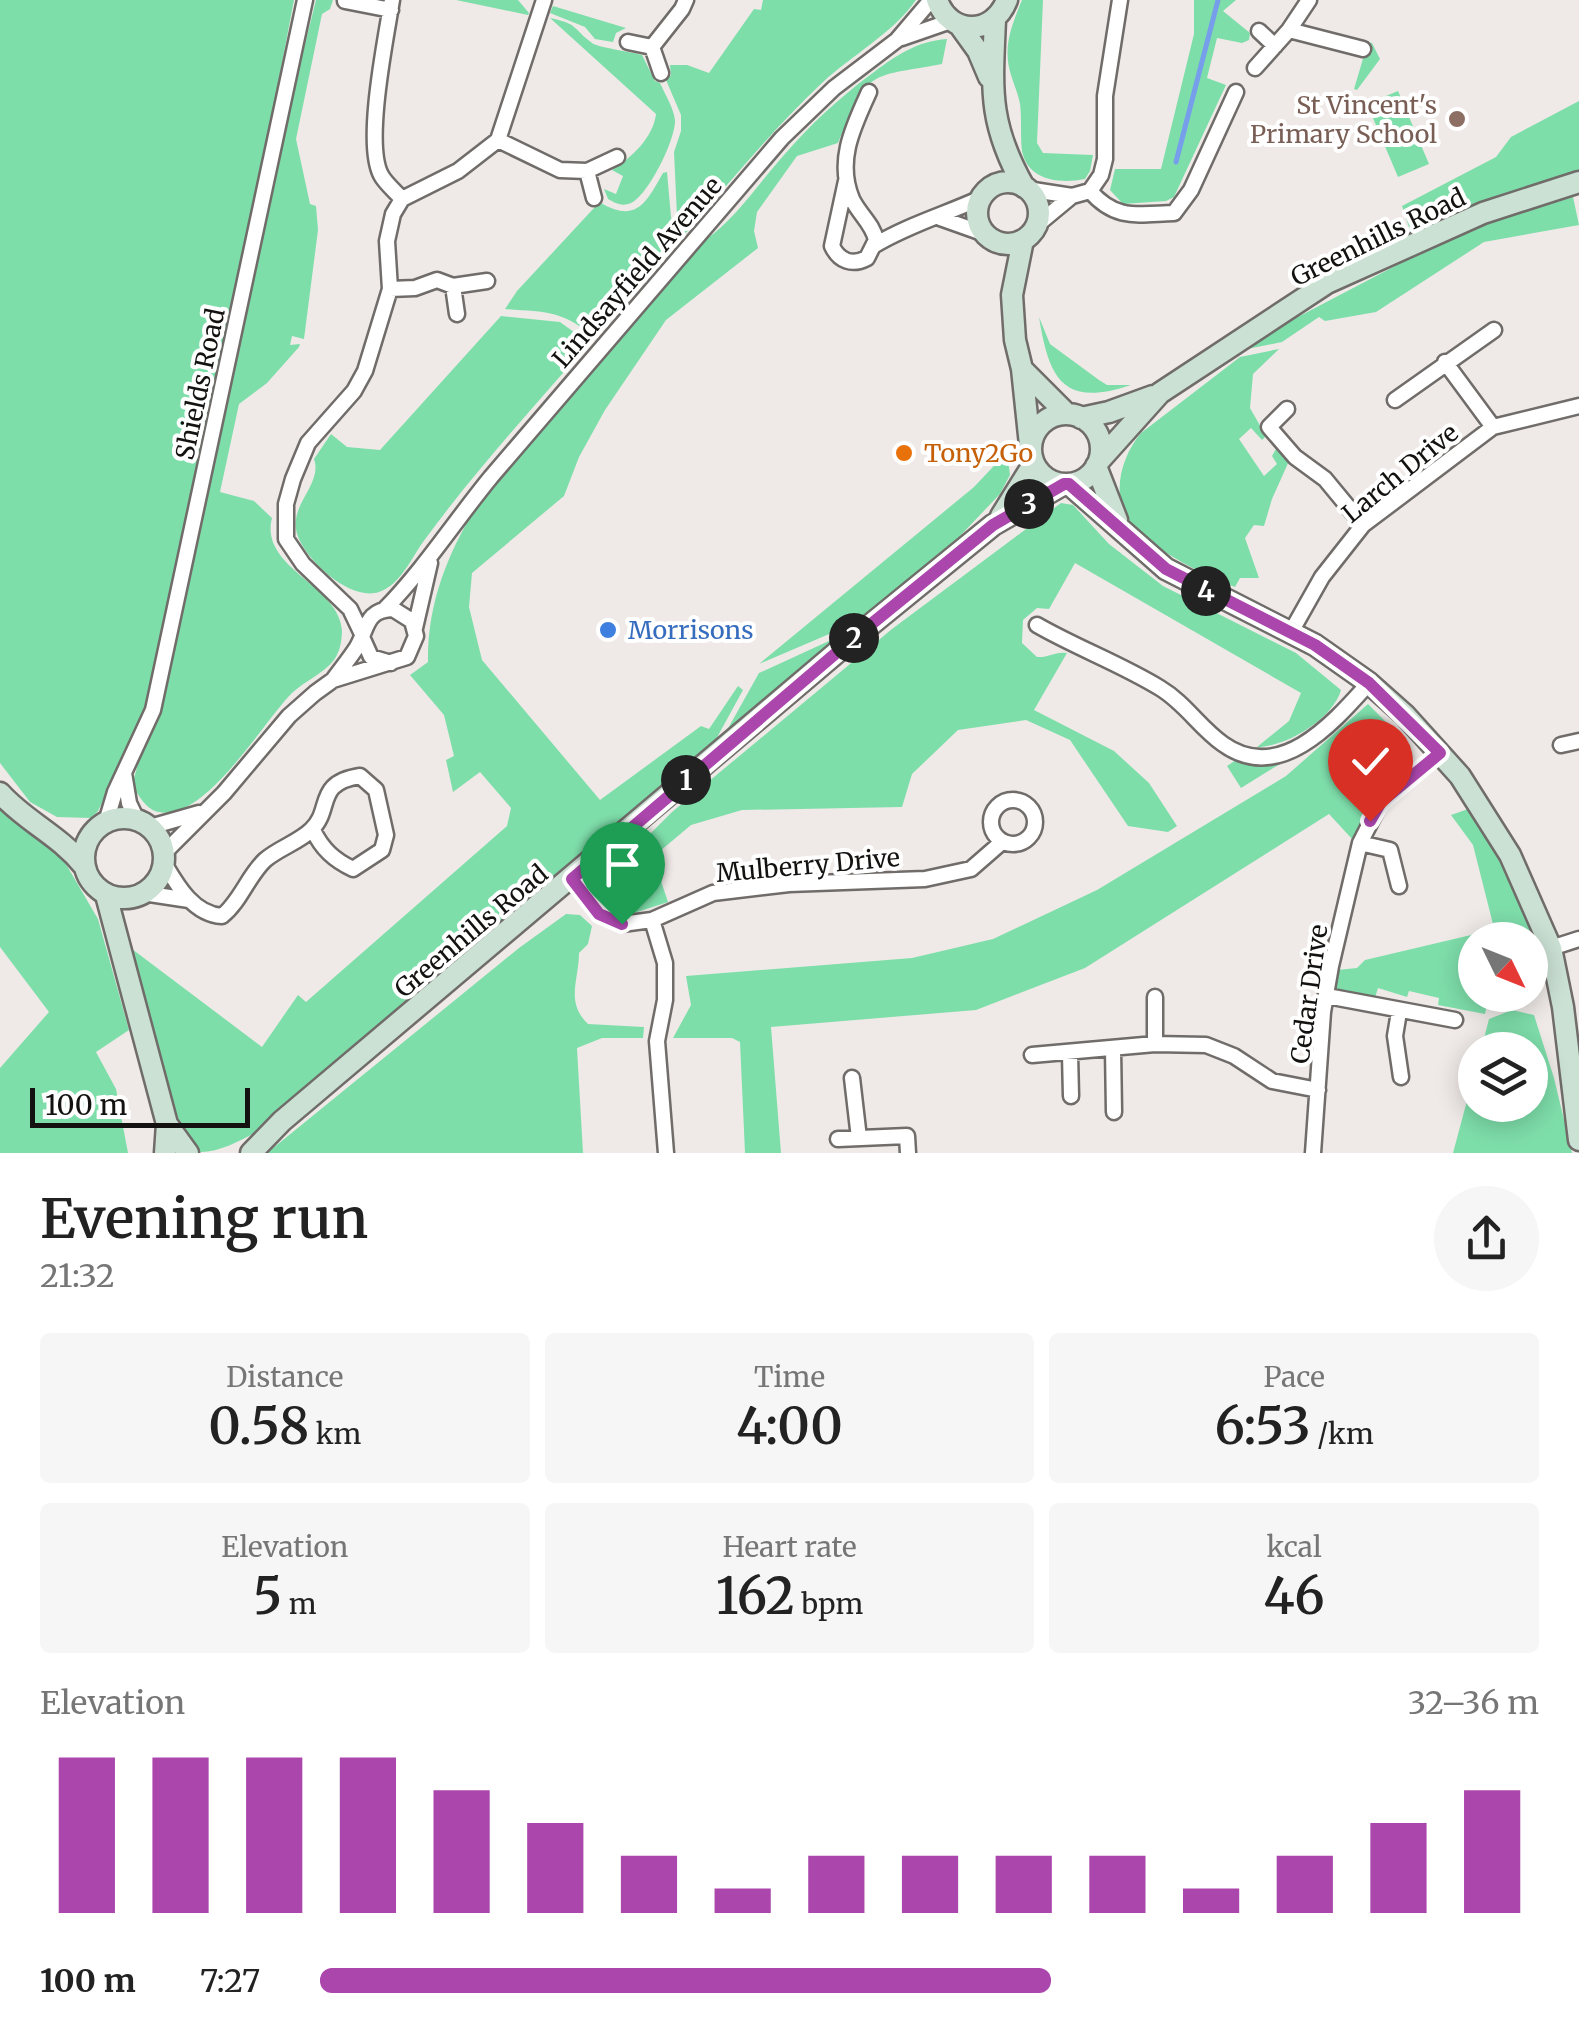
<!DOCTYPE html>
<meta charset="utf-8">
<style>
body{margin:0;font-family:Merriweather,serif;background:#f6f6f6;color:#222;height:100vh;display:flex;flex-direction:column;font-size:38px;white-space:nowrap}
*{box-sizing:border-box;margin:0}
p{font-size:32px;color:#767676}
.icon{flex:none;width:55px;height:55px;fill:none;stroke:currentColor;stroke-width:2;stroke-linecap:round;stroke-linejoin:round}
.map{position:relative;height:1153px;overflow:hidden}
.panel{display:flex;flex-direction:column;background:#fff;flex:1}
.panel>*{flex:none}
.needle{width:65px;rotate:133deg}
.buttons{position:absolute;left:1458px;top:922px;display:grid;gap:20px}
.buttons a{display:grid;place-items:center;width:90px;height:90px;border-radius:50%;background:#fff;box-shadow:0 5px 25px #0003;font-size:50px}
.scale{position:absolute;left:30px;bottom:25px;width:220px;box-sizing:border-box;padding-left:10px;border:5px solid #131211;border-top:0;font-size:28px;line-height:35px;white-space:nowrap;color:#131211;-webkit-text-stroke:8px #fff;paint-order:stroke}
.pin{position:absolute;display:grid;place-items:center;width:85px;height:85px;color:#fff;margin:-102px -42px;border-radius:50% 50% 50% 0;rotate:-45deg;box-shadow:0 0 10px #0007}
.pin .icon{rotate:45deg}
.km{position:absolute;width:50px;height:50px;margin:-25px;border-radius:50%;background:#222;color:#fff;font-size:28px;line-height:50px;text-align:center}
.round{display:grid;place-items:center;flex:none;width:105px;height:105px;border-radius:52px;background:#f6f6f6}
.summary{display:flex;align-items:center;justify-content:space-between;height:170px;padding:0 40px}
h1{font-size:55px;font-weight:600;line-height:75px}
.stats{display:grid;grid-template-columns:repeat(3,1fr);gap:15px;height:170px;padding:10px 40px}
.stats div{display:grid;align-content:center;border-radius:10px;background:#f6f6f6;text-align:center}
.stats b{font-size:50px;font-weight:600}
.stats small{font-size:28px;font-weight:400}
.stats p{font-size:28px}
.chart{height:280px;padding:20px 40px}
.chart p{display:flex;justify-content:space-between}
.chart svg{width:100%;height:180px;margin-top:10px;stroke:#aa46ac;stroke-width:6}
ul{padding:0 40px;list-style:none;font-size:32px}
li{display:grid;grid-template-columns:160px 120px 1fr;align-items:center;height:75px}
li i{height:25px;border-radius:12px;background:#aa46ac}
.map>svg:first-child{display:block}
.green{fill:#7edeaa}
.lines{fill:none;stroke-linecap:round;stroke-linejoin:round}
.stream{stroke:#769eea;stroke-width:5}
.street-casing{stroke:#706c69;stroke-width:19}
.secondary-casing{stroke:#706c69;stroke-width:25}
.street{stroke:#fff;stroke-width:14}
.secondary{stroke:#cbe1d4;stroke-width:20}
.route-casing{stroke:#fff;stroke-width:20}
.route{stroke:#aa46ac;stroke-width:12}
.education-dot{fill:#8d6e63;stroke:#fff;stroke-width:4}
.food-dot{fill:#e8710a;stroke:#fff;stroke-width:4}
.shop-dot{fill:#3f7fe0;stroke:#fff;stroke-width:4}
.labels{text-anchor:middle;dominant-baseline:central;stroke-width:8;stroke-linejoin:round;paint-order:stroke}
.education-label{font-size:25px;fill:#785e54;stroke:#fff;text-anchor:end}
.street-label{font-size:25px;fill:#131211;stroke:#fff}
.food-label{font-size:25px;fill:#c56008;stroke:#fff;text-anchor:start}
.shop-label{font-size:25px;fill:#366cbe;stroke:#fff;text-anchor:start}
</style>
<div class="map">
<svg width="1579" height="1153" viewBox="0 0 1579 1153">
<rect width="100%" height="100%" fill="#efeae7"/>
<!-- green -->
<path class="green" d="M 0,0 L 294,0 L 264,157 L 144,717 L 98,811 L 91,818 L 57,817 L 30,802 L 0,763 Z
M 316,0 L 333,0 L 330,9 L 322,14 L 296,139 L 310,204 L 316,206 L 318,230 L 304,339 L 292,336 L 290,345 L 300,344 L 299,347 L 267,383 L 239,404 L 220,492 L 254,501 L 272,518 C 259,568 339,585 342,630 C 342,640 340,652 334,660 C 324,673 305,681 292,693 C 263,722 205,822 159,812 C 146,810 139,795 132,786 L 141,752 L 156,722 L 285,124 Z
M 456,0 L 518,0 L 529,13 L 528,15 Z
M 763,0 L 916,0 C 892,34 852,55 822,83 C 772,130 729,183 685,234 L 677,216 L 674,152 L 681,131 L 681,115 L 666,80 L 671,75 L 670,65 L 687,65 L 709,73 L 754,9 L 761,10 Z
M 1022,0 L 1043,0 L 1037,143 L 1043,153 L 1093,155 L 1090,171 L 1085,179 C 1060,184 1028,181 1022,151 C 1020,136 1022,119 1020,104 C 1018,93 1014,85 1011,75 C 1002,47 1012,25 1022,0 Z
M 1194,0 L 1236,0 L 1223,11 L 1250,33 L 1249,40 L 1242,43 L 1217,38 L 1207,78 L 1226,85 L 1174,197 L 1166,201 L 1123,204 L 1110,190 L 1115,169 L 1161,169 L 1194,34 Z
M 553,6 L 626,28 L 616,33 L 613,42 L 595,39 L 585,27 L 550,13 Z
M 550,18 C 579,24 572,28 592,43 C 596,47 632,52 642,55 L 655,81 L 660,83 C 665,94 674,109 675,120 C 676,139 648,196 631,203 C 622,207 615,203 608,199 L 604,189 L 616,194 L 623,176 L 612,170 C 632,157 653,138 656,114 Z
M 947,39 L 942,64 C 865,78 870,69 838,143 L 797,156 L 757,212 L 754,231 L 758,248 L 666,320 L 605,410 L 579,457 L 564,496 L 472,573 L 469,607 L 482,660 L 600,800 L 701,726 L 709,729 L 738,686 L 743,690 L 714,743 L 263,1128 C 246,1138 220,1153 199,1152 C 175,1142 138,979 128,946 L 262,1047 L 298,995 L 306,1002 L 507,826 L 511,808 L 480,772 L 453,792 L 446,760 L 454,756 L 444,715 L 410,675 L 428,662 C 427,605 447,555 476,507 L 704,241 C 736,219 758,184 784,155 C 810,125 838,99 870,75 C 894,57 916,41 947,39 Z
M 1368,42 L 1372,43 L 1380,59 L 1357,90 L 1354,89 Z
M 1398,91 L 1429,164 L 1398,177 L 1367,104 Z
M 1579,101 L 1579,171 L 1412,236 L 1402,206 L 1496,157 L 1511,137 Z
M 667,172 L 671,217 L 678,239 L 594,337 C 562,310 546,312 505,309 L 517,291 L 594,208 L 601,203 C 637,224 647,201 663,173 Z
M 1573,197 L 1579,225 L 1484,242 L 1376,312 L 1325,321 L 1319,317 L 1282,342 L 1242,350 L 1273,330 L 1418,254 L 1489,223 Z
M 501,316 L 560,322 L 589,343 C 533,408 474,472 423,542 C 411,559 400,585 379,592 C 352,601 313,566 301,543 C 281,508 324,487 314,459 L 331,434 L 347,447 L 380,450 Z
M 1039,317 L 1050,344 L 1099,380 L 1107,385 L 1131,385 C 1063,408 1049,379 1039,317 Z
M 1279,349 L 1253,374 L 1250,408 L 1266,436 L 1262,440 L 1251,428 L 1239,439 L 1264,476 L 1277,464 L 1272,456 L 1276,449 L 1289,461 L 1272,499 L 1264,526 L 1254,525 L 1245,538 L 1259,578 L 1240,578 L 1235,587 C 1205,576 1156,551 1134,527 C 1109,500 1120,458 1141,433 L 1240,357 Z
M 1007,452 L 1010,475 L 1000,494 L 960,536 L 855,623 L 759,664 L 974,487 Z
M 1061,503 L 1073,505 L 1109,544 L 1163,586 L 1296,653 L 1341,690 C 1333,719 1286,747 1257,747 L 1289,721 L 1301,693 L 1075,563 L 1049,609 L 1037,608 L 1023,620 L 1022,643 L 1037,657 C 1048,658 1055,651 1067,653 L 1034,710 L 1114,751 L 1149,783 L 1177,826 L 1168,832 L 1128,826 L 1070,740 L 1026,720 L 958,730 L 912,774 L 902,807 L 742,810 L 691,825 L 653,857 L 668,902 L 622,917 L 606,908 L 597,898 L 598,886 L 672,812 L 892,629 Z
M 842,635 L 726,731 L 726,732 L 759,673 Z
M 1368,704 L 1410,746 L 1413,758 L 1379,790 L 1353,840 L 1329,814 L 1085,968 L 976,1010 L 771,1027 L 781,1153 L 745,1153 L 740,1042 L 732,1038 L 673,1038 L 691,1005 L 686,976 L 912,958 L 993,939 L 1097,890 L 1286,776 Z
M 1288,759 L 1241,788 L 1227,766 L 1236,760 L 1255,765 Z
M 1471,808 C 1502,852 1543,939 1540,993 L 1513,1004 L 1496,995 L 1530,995 L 1530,940 L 1497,940 L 1473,845 L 1451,815 Z
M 0,809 L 63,859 L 98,919 L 129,1030 L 96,1052 L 116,1089 L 128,1153 L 0,1153 L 0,1068 L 49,1012 L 0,947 Z
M 566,914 L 580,915 L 592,926 L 588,944 L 579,953 C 579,980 565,1002 588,1024 L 644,1027 L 643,1038 L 602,1038 L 577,1048 L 583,1153 L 267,1153 L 519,948 Z
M 1488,931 L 1491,932 L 1492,940 L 1475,940 L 1475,995 L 1489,995 L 1485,1014 L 1438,1005 L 1439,998 L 1409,991 L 1407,997 L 1378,988 L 1374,1001 L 1338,993 L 1334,988 L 1337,970 L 1357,968 L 1365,960 Z
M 1512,1010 L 1534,1015 L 1554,1078 L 1572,1153 L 1453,1153 L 1475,1071 L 1475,1105 L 1530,1105 L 1530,1050 L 1481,1050 L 1489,1019 Z"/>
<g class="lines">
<!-- stream -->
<path class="stream" d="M 1176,162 L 1218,0"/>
<defs>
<path id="street" d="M 392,0 C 386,38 364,143 381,175 C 385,183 396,192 402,199
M 345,1 L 391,10
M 1289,30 L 1363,49
M 1259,31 L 1275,46
M 902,38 L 951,21
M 628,42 L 652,47
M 1255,68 L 1289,30 L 1309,0
M 661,73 L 652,47 L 682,9 L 686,0
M 498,140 L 560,170 L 587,171 L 617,157
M 587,171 L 594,198
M 846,181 L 832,246 C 839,261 852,266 867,258 L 876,240 C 873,224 859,214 852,199 C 836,161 853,127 869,92
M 1027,189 L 1072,196
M 1090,191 C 1116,221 1138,214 1174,213 L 1191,190 L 1236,92
M 940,218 L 985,234
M 1037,225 L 1072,196 L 1090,191 L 1101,175 L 1105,159 L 1105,96 L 1120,0
M 875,245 C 908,225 946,214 981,198
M 453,286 L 457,314
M 390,289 L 415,288 L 437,280 L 453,286 L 487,281
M 1445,362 L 1493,427
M 1395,400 L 1494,330
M 1287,409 L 1269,427 L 1295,457 L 1325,479 L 1363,525
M 385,609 C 424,569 455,521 491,477 L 782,138 L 834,88 L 897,40 L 931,0
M 1037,625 C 1077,648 1121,664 1160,688 C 1185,703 1200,728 1223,744 C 1280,785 1334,722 1369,683
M 415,628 L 430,563
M 1291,632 L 1322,577 L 1363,525 L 1493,427 L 1579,406
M 362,634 L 350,609 L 303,564 L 286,539 L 286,504 L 293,479 L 308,443 L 354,391 L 365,371 L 390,289 L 387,241 L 393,214 L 402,199 L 458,171 L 498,140 L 544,0
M 362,637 L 371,657 L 391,663
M 1561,745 L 1579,741
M 124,773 L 129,803 L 137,820
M991 822a22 22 0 1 1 44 0a22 22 0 1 1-44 0Z
M 106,822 L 115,792 L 153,710 L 305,0
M 150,827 L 199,813
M 1360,843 L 1390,850 L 1399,886
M 164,853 L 224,793 L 289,716 L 315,693 L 333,680 L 407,657 L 416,636 L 412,621 L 393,609 C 365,610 368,628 357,647 C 350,658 341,669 333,680
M 164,863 C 177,885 193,914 222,916 C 240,902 248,876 265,860 C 279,848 299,842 311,830 C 333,810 314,783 360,776 L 376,790 L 386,835 L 382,850 L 353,869 C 334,860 322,849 313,830
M 572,879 L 599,914 L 622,924 L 652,920 L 713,893 L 789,884 L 925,879 L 971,869 L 1002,842
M 143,893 L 189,900
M 652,920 L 665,963 L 665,1000 L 657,1041 L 666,1153
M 1551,948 L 1579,939
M 1327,996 L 1455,1020
M 1155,997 L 1155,1044
M 1399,1012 L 1395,1036 L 1401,1077
M 1113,1049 L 1114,1112
M 1070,1054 L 1071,1096
M 1032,1055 L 1155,1044 L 1206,1045 L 1234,1056 L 1272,1081 L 1318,1090
M 852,1078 L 859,1138
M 838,1139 L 907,1136 L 908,1153
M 1313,1153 L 1323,1012 L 1331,966 L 1360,843 L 1381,802 L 1440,753"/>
<path id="secondary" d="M 937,0 C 950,36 993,36 1007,0
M 995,20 C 992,90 988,123 1024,187
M 960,26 L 978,51 L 989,77
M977 213a31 31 0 1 1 62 0a31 31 0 1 1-62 0Z
M 1023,240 L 1012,295 L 1015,340 L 1022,369 L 1030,445
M 1022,369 L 1067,414
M1031 449a35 35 0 1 1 70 0a35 35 0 1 1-70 0Z
M 1081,418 L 1109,412 L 1153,396
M 1099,461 L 1160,393 L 1327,283 L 1483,213 L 1579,182
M 1096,466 L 1117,520
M 1069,484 L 1166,569 L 1315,645 L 1369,683 L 1405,715 L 1460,776 L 1510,855 L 1551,948 L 1563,1007 L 1579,1140
M 1001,516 L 1034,463
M 0,793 C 26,822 58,834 84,866
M84 858a40 40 0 1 1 80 0a40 40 0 1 1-80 0Z
M 106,895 L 167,1124 L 165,1153
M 167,1124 L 188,1153
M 251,1153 L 282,1121 L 842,648 L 993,525 L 1064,484"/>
</defs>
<!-- street casing -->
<use href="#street" class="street-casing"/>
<!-- secondary casing -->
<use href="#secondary" class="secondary-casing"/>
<!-- street -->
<use href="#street" class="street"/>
<!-- secondary -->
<use href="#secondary" class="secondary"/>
</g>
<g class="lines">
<defs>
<path id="route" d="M 622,924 L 599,914 L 572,879 L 842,648 L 993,525 L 1064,484 L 1069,484 L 1166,569 L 1315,645 L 1369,683 L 1440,753 L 1381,802 L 1370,821"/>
</defs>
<!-- route casing -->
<use href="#route" class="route-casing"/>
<!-- route -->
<use href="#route" class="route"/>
</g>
<!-- markers -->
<circle class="education-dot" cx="1457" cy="119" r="10"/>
<circle class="food-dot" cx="904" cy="453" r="10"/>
<circle class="shop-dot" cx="608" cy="630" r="10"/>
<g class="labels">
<!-- education labels -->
<g class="education-label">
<text x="1437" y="105">St Vincent's<tspan x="1437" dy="29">Primary School</tspan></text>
</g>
<!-- street labels -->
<g class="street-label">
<text transform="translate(1378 237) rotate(-26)">Greenhills Road</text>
<text transform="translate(637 272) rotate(-49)">Lindsayfield Avenue</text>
<text transform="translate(200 384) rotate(-78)">Shields Road</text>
<text transform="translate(1400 473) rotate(-39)">Larch Drive</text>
<text transform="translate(808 865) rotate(-5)">Mulberry Drive</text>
<text transform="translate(471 931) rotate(-40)">Greenhills Road</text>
<text transform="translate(1309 994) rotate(-82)">Cedar Drive</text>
</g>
<!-- food labels -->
<g class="food-label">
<text x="924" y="453">Tony2Go</text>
</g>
<!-- shop labels -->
<g class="shop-label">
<text x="628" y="630">Morrisons</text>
</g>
</g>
</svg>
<div class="buttons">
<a><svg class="needle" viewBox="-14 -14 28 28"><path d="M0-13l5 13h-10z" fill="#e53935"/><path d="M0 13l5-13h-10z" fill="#767676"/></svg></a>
<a><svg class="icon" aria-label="layers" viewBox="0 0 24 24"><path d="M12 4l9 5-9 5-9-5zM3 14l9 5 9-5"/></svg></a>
</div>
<div class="scale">100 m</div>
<div class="pin" style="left:622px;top:924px;background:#1e9e55"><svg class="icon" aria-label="arrive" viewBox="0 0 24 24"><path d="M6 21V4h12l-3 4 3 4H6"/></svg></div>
<div class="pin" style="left:1370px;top:821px;background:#d93025"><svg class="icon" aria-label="check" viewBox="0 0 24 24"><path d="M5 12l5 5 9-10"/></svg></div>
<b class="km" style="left:686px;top:780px">1</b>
<b class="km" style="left:854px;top:638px">2</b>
<b class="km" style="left:1029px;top:504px">3</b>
<b class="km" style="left:1206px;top:591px">4</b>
</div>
<section class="panel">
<div class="summary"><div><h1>Evening run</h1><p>21:32</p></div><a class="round"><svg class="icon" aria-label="share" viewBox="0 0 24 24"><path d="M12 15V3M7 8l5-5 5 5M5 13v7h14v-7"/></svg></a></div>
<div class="stats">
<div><p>Distance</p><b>0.58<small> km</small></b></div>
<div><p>Time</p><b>4:00</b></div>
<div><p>Pace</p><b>6:53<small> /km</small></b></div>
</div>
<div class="stats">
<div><p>Elevation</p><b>5<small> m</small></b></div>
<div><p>Heart rate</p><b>162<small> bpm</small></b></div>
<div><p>kcal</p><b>46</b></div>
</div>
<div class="chart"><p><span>Elevation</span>32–36 m</p>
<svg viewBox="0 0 160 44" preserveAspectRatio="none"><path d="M5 44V6M15 44V6M25 44V6M35 44V6M45 44V14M55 44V22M65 44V30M75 44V38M85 44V30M95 44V30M105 44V30M115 44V30M125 44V38M135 44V30M145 44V22M155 44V14"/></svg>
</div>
<ul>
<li><b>100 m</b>7:27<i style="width:60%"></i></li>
</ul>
</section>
